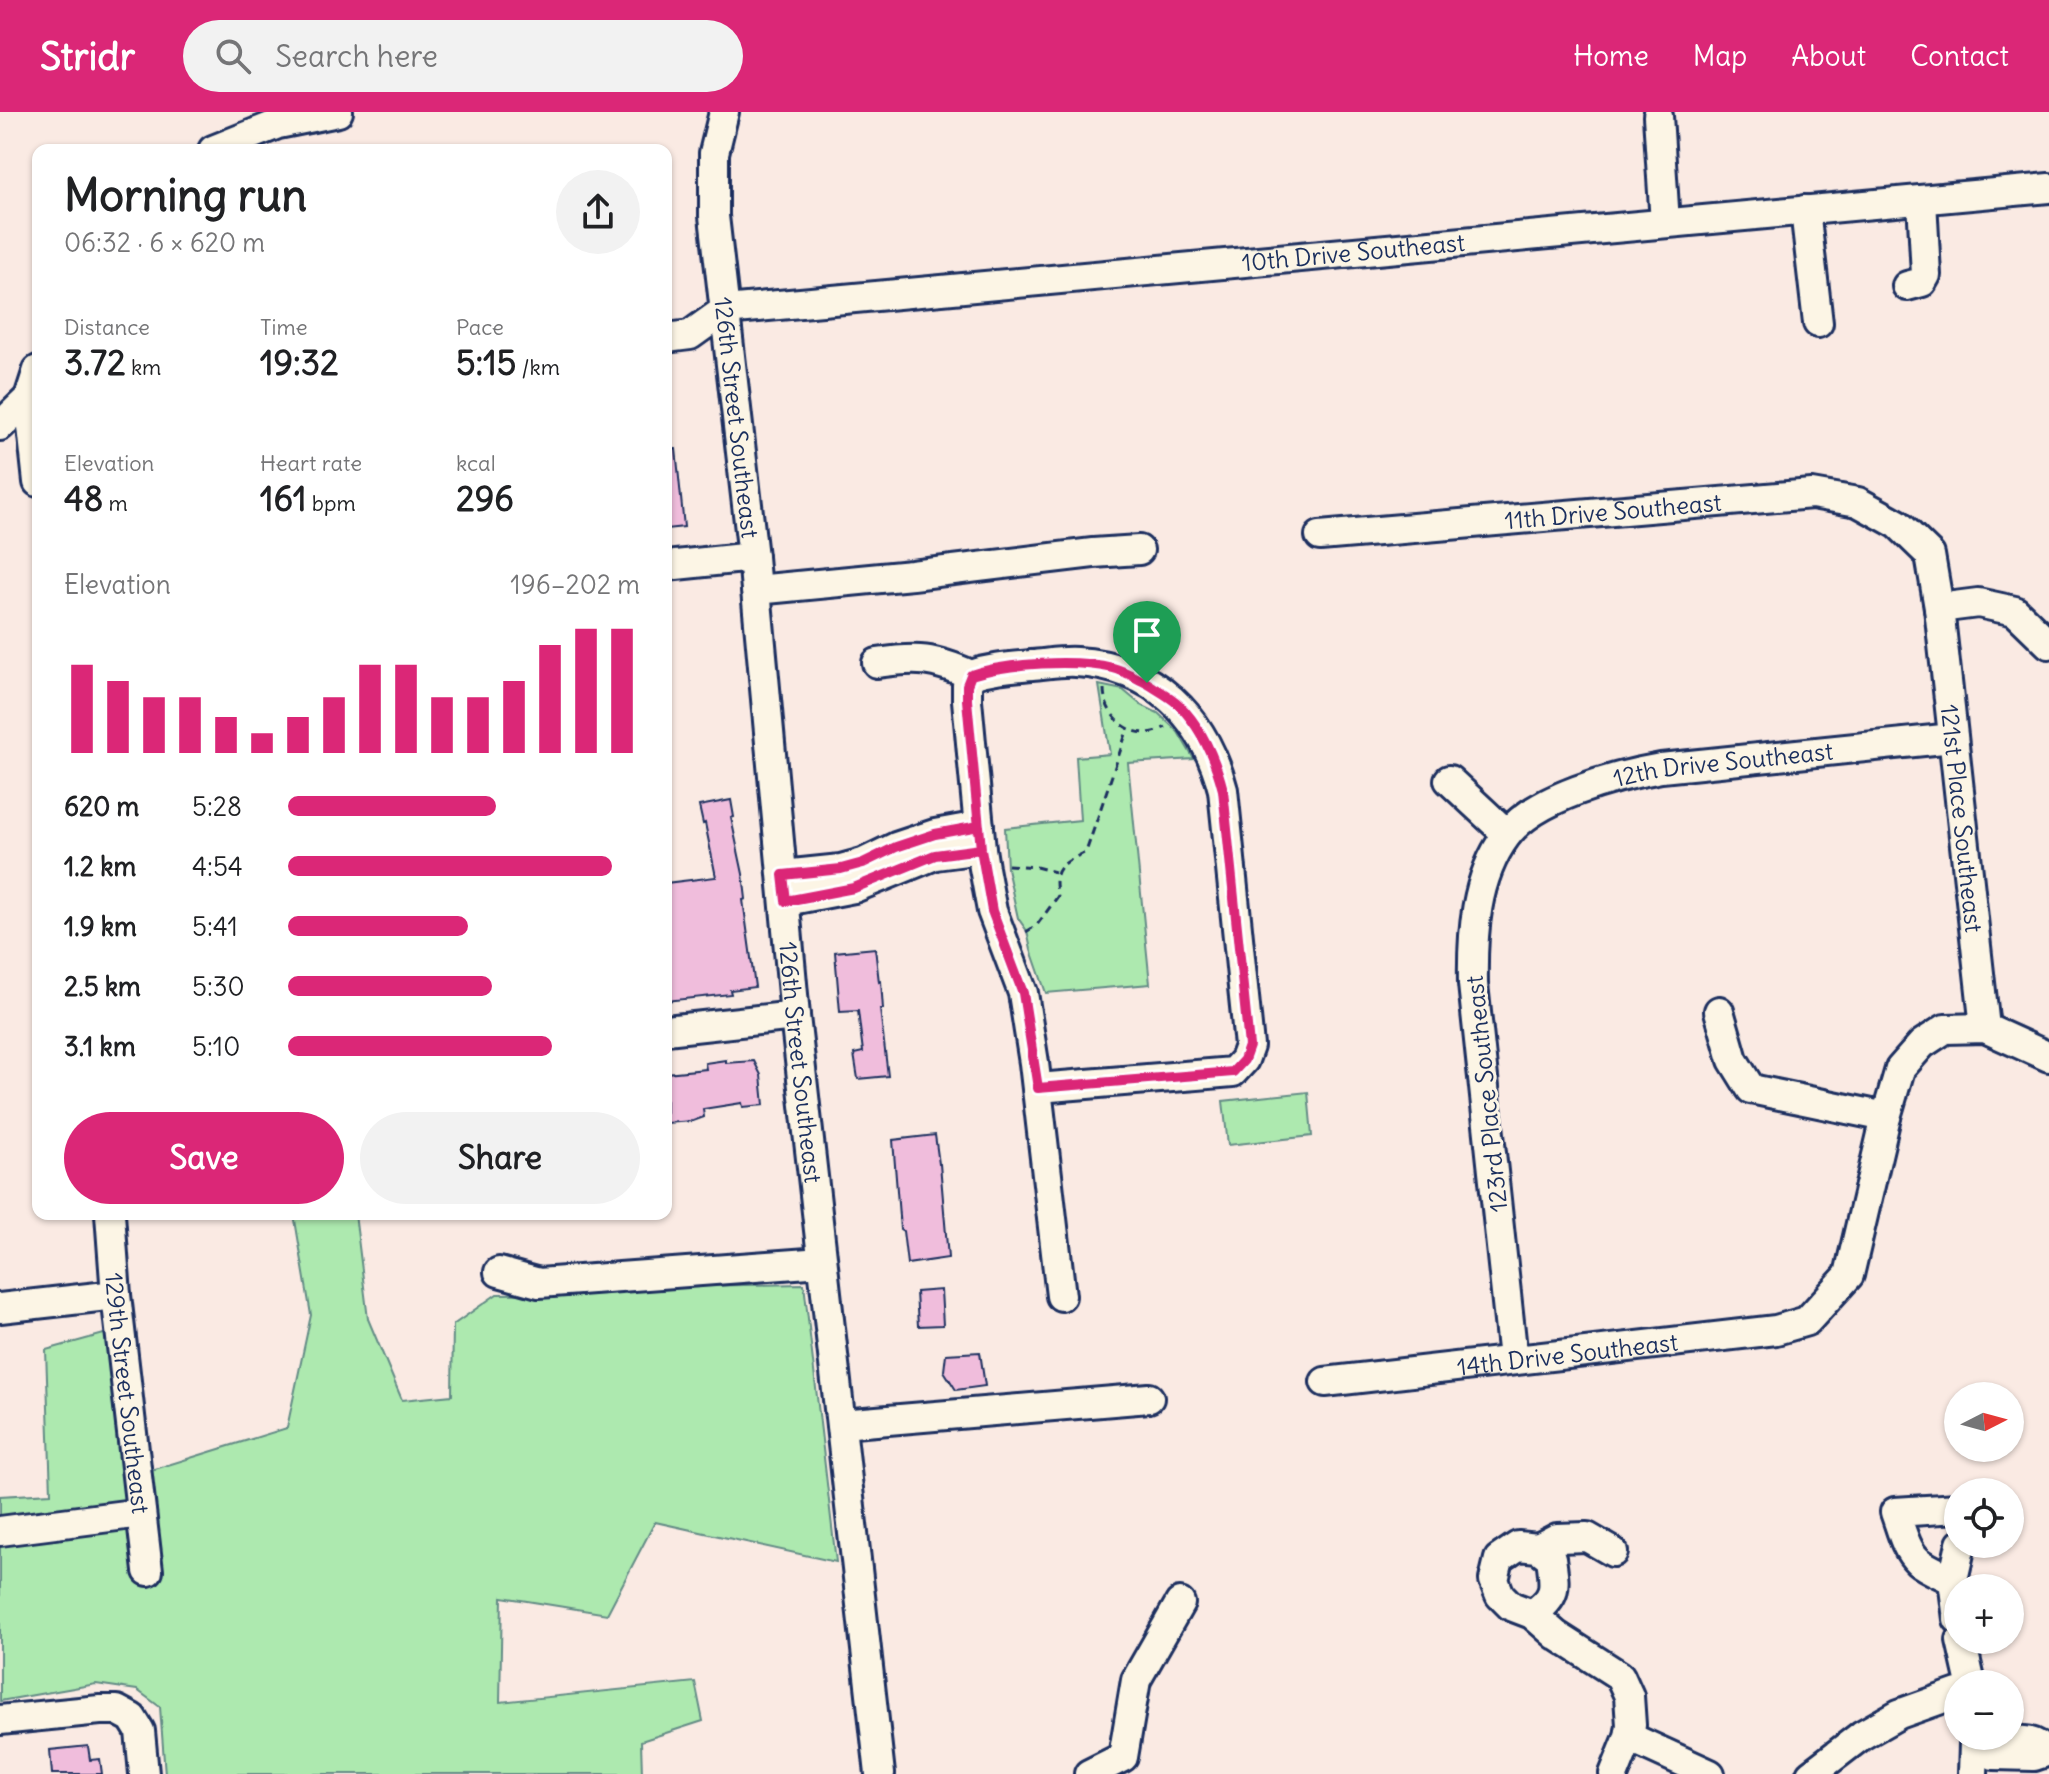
<!DOCTYPE html>
<meta charset="utf-8">
<style>
body{margin:0;font-family:Delius,sans-serif;background:#f2f2f2;color:#202124;height:100vh;display:flex;flex-direction:column;font-size:30px;white-space:nowrap}
*{box-sizing:border-box;margin:0}
p{font-size:26px;color:#757577}
.icon{flex:none;width:44px;height:44px;fill:none;stroke:currentColor;stroke-width:2;stroke-linecap:round;stroke-linejoin:round}
.map{position:relative;flex:1;overflow:hidden}
.details{position:absolute;left:32px;top:32px;width:640px;height:1076px;display:flex;flex-direction:column;background:#fff;border-radius:16px;box-shadow:0 2px 6px #0004}
.details>*{flex:none}
.needle{width:52px;rotate:84deg}
.tools{position:absolute;left:1944px;top:1270px;display:grid;gap:16px}
.tools a{display:grid;place-items:center;width:80px;height:80px;border-radius:50%;background:#fff;box-shadow:0 2px 6px #0004;font-size:40px}
.pin{position:absolute;display:grid;place-items:center;width:68px;height:68px;color:#fff;margin:-82px -34px;border-radius:50% 50% 50% 0;rotate:-45deg;box-shadow:0 0 8px #0007}
.pin .icon{rotate:45deg}
.round{display:grid;place-items:center;flex:none;width:84px;height:84px;border-radius:42px;background:#f2f2f2}
.head{display:flex;align-items:center;justify-content:space-between;height:136px;padding:0 32px}
h1{font-size:44px;font-weight:800;line-height:60px}
.metrics{display:grid;grid-template-columns:repeat(3,1fr);gap:12px;height:136px;padding:8px 32px}
.metrics div{display:grid;align-content:center}
.metrics b{font-size:34px;font-weight:800}
.metrics small{font-size:22px;font-weight:400}
.metrics p{font-size:22px}
.chart{height:224px;padding:16px 32px}
.chart p{display:flex;justify-content:space-between}
.chart svg{width:100%;height:144px;margin-top:8px;stroke:#db2777;stroke-width:6}
.action{display:flex;gap:16px;margin-top:auto;padding:16px 32px}
.action a{flex:1;height:92px;border-radius:48px;background:#db2777;color:#fff;font-size:32px;font-weight:800;line-height:92px;text-align:center}
.action a+a{background:#f2f2f2;color:#202124}
ul{padding:0 32px;list-style:none;font-size:26px}
li{display:grid;grid-template-columns:128px 96px 1fr;align-items:center;height:60px}
li i{height:20px;border-radius:10px;background:#db2777}
header{display:flex;align-items:center;gap:48px;box-sizing:border-box;height:112px;padding:0 40px;background:#db2777;color:#fff}
header strong{font-size:38px}
nav{display:flex;gap:44px;margin-inline-start:auto;font-size:28px}
.search{width:560px;height:72px;background:#f2f2f2;display:flex;align-items:center;gap:20px;box-sizing:border-box;padding:0 28px;border-radius:44px;color:#757577;font-size:30px}
.map>svg:first-child{display:block}
.green{fill:#ade9af;stroke:#648c86;stroke-width:2}
.building{fill:#f0bddc;stroke:#1b2f5e;stroke-width:2}
.lines{fill:none;stroke-linecap:round;stroke-linejoin:round}
.minor-casing{stroke:#1b2f5e;stroke-width:34}
.path{stroke:#1b2f5e;stroke-width:3;stroke-dasharray:8 6;stroke-linecap:butt}
.minor{stroke:#fcf5e5;stroke-width:28}
.route-casing{stroke:#fff;stroke-width:16}
.route{stroke:#db2777;stroke-width:10}
.labels{text-anchor:middle;dominant-baseline:central;stroke-width:6;stroke-linejoin:round;paint-order:stroke}
.street-label{font-size:24px;fill:#1b2f5e;stroke:#fcf5e5}
</style>
<header>
<strong>Stridr</strong>
<div class="search"><svg class="icon" aria-label="search" viewBox="0 0 24 24"><circle cx="10" cy="10" r="6"/><path d="M15 15l6 6"/></svg>Search here</div>
<nav><a>Home</a><a>Map</a><a>About</a><a>Contact</a></nav>
</header>
<div class="map">
<svg width="2049" height="1662" viewBox="0 0 2049 1662">
<rect width="100%" height="100%" fill="#faeae3"/>
<filter id="ink" filterUnits="userSpaceOnUse"><feTurbulence type="fractalNoise" baseFrequency=".0125" numOctaves="2"/><feDisplacementMap in="SourceGraphic" scale="16" xChannelSelector="R" yChannelSelector="G"/><feConvolveMatrix kernelMatrix="1 2 1 2 8 2 1 2 1" color-interpolation-filters="sRGB"/></filter>
<g filter="url(#ink)">
<!-- green -->
<path class="green" d="M 1099,573 L 1123,578 L 1141,593 L 1158,601 L 1178,620 L 1194,647 L 1128,651 L 1150,872 L 1046,881 L 1031,838 L 1027,819 L 1018,806 L 1007,756 L 1005,716 L 1080,708 L 1076,645 L 1110,642 Z
M 1308,980 L 1312,1024 L 1228,1033 L 1223,989 Z
M 294,1102 L 355,1102 L 368,1207 L 402,1288 L 452,1283 L 453,1213 L 497,1182 L 590,1181 L 688,1174 L 804,1172 L 836,1450 L 655,1410 L 607,1502 L 502,1485 L 500,1590 L 695,1570 L 703,1609 L 641,1629 L 642,1662 L 165,1662 L 160,1595 L 137,1578 L 96,1572 L 0,1589 L 0,1384 L 51,1381 L 46,1238 L 111,1220 L 126,1366 L 287,1316 L 311,1203 Z"/>
<!-- building -->
<path class="building" d="M 666,337 L 676,337 L 684,415 L 666,417 Z
M 731,688 L 734,705 L 731,706 L 743,762 L 746,787 L 743,788 L 755,875 L 730,878 L 731,882 L 666,889 L 666,771 L 716,765 L 705,711 L 703,712 L 699,694 Z
M 875,836 L 879,870 L 881,869 L 883,897 L 880,897 L 888,964 L 858,967 L 854,942 L 863,940 L 858,899 L 840,900 L 835,840 Z
M 726,948 L 726,951 L 754,949 L 761,963 L 764,993 L 743,995 L 742,991 L 703,997 L 704,1005 L 693,1009 L 666,1011 L 666,961 L 706,957 L 705,951 Z
M 935,1023 L 939,1052 L 940,1052 L 948,1146 L 907,1152 L 903,1119 L 900,1117 L 893,1028 Z
M 941,1178 L 943,1213 L 918,1214 L 916,1180 Z
M 980,1240 L 985,1274 L 956,1278 L 944,1259 L 946,1242 Z
M 88,1634 L 90,1648 L 100,1647 L 102,1662 L 52,1662 L 50,1638 Z"/>
<g class="lines">
<defs>
<g id="minor">
<path id="s1" d="M 724,0 L 714,41 L 714,104 L 753,445 L 795,904 L 880,1662"/>
<path d="M 1658,4 L 1665,111"/>
<path d="M 213,38 L 278,12 L 338,0"/>
<path d="M 1805,98 L 1818,211"/>
<path d="M 1907,174 L 1922,170 L 1926,163 L 1922,88"/>
<path id="s2" d="M 666,226 L 690,223 L 725,198 L 2049,76"/>
<path d="M 38,258 L 29,286 L 38,370"/>
<path d="M 0,314 L 29,286 L 38,285"/>
<path id="s3" d="M 1320,424 L 1812,382 L 1858,390 L 1898,412 L 1930,443 L 1939,496 L 1985,916"/>
<path d="M 666,454 L 753,445"/>
<path d="M 756,478 L 912,463 L 1093,441 L 1139,438"/>
<path d="M 1939,496 L 1978,491 L 2015,499 L 2049,532"/>
<path d="M 877,551 C 918,545 933,546 971,563"/>
<path d="M 971,563 C 992,556 1011,555 1032,553 C 1046,552 1061,549 1076,550 C 1154,554 1204,604 1223,678 L 1249,934 L 1244,948 L 1233,960 L 1038,976"/>
<path d="M 971,563 L 967,573 L 967,588 L 981,737 L 984,756 L 992,799 L 1023,881 L 1034,951 L 1061,1184"/>
<path d="M 1449,668 L 1507,722"/>
<path d="M 783,763 L 841,757 L 863,751 L 896,735 L 935,722 L 979,714"/>
<path d="M 786,789 L 854,776 L 935,743 L 981,737"/>
<path d="M 1719,899 L 1733,948 L 1751,977 L 1886,1005"/>
<path d="M 666,918 L 795,904"/>
<path id="s4" d="M 110,1102 L 116,1183 L 148,1459"/>
<path d="M 499,1160 L 539,1171 L 822,1150"/>
<path d="M 0,1196 L 116,1183"/>
<path id="s5" d="M 1513,1247 L 1473,872 C 1472,822 1475,766 1506,724 C 1534,685 1616,664 1661,656 L 1953,626"/>
<path id="s6" d="M 1325,1270 L 1776,1218 L 1807,1209 L 1849,1163 L 1886,1005 L 1900,957 L 1922,932 L 1945,917 L 1985,916 L 2049,945"/>
<path d="M 841,1312 L 1149,1286"/>
<path d="M 0,1419 L 141,1401"/>
<path d="M 1538,1436 L 1557,1426 L 1587,1425 L 1613,1440"/>
<path d="M 1953,1468 C 1942,1462 1927,1457 1918,1449 C 1905,1437 1901,1416 1895,1400 L 1958,1396"/>
<path d="M 1532,1502 C 1558,1485 1555,1475 1551,1446 L 1538,1436 L 1518,1434 L 1499,1447 L 1494,1468 L 1500,1483 L 1511,1494 L 1532,1502 L 1556,1523 L 1620,1564 L 1629,1584 L 1631,1613 L 1629,1625"/>
<path d="M 1958,1507 L 1953,1468 L 1961,1432"/>
<path d="M 1961,1528 L 1971,1572"/>
<path d="M 0,1608 L 100,1598 L 117,1598 L 132,1606 L 140,1619 L 144,1662"/>
<path d="M 2044,1639 C 2034,1625 2014,1629 1998,1628 C 1993,1633 1991,1637 1994,1643 L 2034,1644 L 2049,1639"/>
<path d="M 1089,1662 L 1123,1645 L 1136,1568 L 1180,1491"/>
<path d="M 1614,1662 L 1629,1625 L 1710,1662"/>
<path d="M 1811,1662 L 1862,1623 L 1899,1602 L 1958,1581"/>
<path d="M 1973,1662 L 1974,1632"/>
</g>
</defs>
<!-- minor casing -->
<use href="#minor" class="minor-casing"/>
<!-- path -->
<path class="path" d="M 1104,577 C 1104,602 1128,626 1154,620 C 1158,619 1162,617 1166,615
M 1008,753 L 1036,755 L 1055,760
M 1026,820 L 1037,813 L 1058,784 C 1051,756 1063,751 1086,740 L 1128,616"/>
<!-- minor -->
<use href="#minor" class="minor"/>
</g>
</g>
<g class="lines" filter="url(#ink)">
<defs>
<path id="route" d="M 1147,571 C 1136,566 1125,559 1113,556 C 1075,547 1008,551 971,563 L 967,573 L 967,588 L 981,737 L 935,743 L 854,776 L 786,789 L 783,763 L 841,757 L 863,751 L 896,735 L 935,722 L 979,714 L 981,737 L 992,799 L 1023,881 L 1038,976 L 1233,960 L 1244,948 L 1249,934 L 1223,678 C 1215,647 1202,616 1179,593 C 1170,584 1157,578 1147,571"/>
</defs>
<!-- route casing -->
<use href="#route" class="route-casing"/>
<!-- route -->
<use href="#route" class="route"/>
</g>
<g class="labels">
<!-- street labels -->
<g class="street-label">
<text stroke="none"><textPath href="#s2" startOffset="698">10th Drive Southeast</textPath></text>
<text stroke="none"><textPath href="#s1" startOffset="308">126th Street Southeast</textPath></text>
<text stroke="none"><textPath href="#s3" startOffset="294">11th Drive Southeast</textPath></text>
<text stroke="none"><textPath href="#s5" startOffset="766">12th Drive Southeast</textPath></text>
<text stroke="none"><textPath href="#s3" startOffset="896">121st Place Southeast</textPath></text>
<text stroke="none"><textPath href="#s1" startOffset="956">126th Street Southeast</textPath></text>
<text transform="translate(1486 982) rotate(-96)">123rd Place Southeast</text>
<text stroke="none"><textPath href="#s6" startOffset="244">14th Drive Southeast</textPath></text>
<text stroke="none"><textPath href="#s4" startOffset="180">129th Street Southeast</textPath></text>
</g>
</g>
</svg>
<div class="tools">
<a><svg class="needle" viewBox="-14 -14 28 28"><path d="M0-13l5 13h-10z" fill="#e53935"/><path d="M0 13l5-13h-10z" fill="#757577"/></svg></a>
<a><svg class="icon" aria-label="locate" viewBox="0 0 24 24"><circle cx="12" cy="12" r="6"/><path d="M12 2v4M12 18v4M2 12h4M18 12h4"/></svg></a>
<a>+</a>
<a>−</a>
</div>
<div class="pin" style="left:1147px;top:571px;background:#1e9e55"><svg class="icon" aria-label="arrive" viewBox="0 0 24 24"><path d="M6 21V4h12l-3 4 3 4H6"/></svg></div>
<section class="details">
<div class="head"><div><h1>Morning run</h1><p>06:32 · 6 × 620 m</p></div><a class="round"><svg class="icon" aria-label="share" viewBox="0 0 24 24"><path d="M12 15V3M7 8l5-5 5 5M5 13v7h14v-7"/></svg></a></div>
<div class="metrics">
<div><p>Distance</p><b>3.72<small> km</small></b></div>
<div><p>Time</p><b>19:32</b></div>
<div><p>Pace</p><b>5:15<small> /km</small></b></div>
</div>
<div class="metrics">
<div><p>Elevation</p><b>48<small> m</small></b></div>
<div><p>Heart rate</p><b>161<small> bpm</small></b></div>
<div><p>kcal</p><b>296</b></div>
</div>
<div class="chart"><p><span>Elevation</span>196–202 m</p>
<svg viewBox="0 0 160 44" preserveAspectRatio="none"><path d="M5 44V17M15 44V22M25 44V27M35 44V27M45 44V33M55 44V38M65 44V33M75 44V27M85 44V17M95 44V17M105 44V27M115 44V27M125 44V22M135 44V11M145 44V6M155 44V6"/></svg>
</div>
<ul>
<li><b>620 m</b>5:28<i style="width:59%"></i></li>
<li><b>1.2 km</b>4:54<i style="width:92%"></i></li>
<li><b>1.9 km</b>5:41<i style="width:51%"></i></li>
<li><b>2.5 km</b>5:30<i style="width:58%"></i></li>
<li><b>3.1 km</b>5:10<i style="width:75%"></i></li>
</ul>
<div class="action"><a>Save</a><a>Share</a></div>
</section>
</div>
